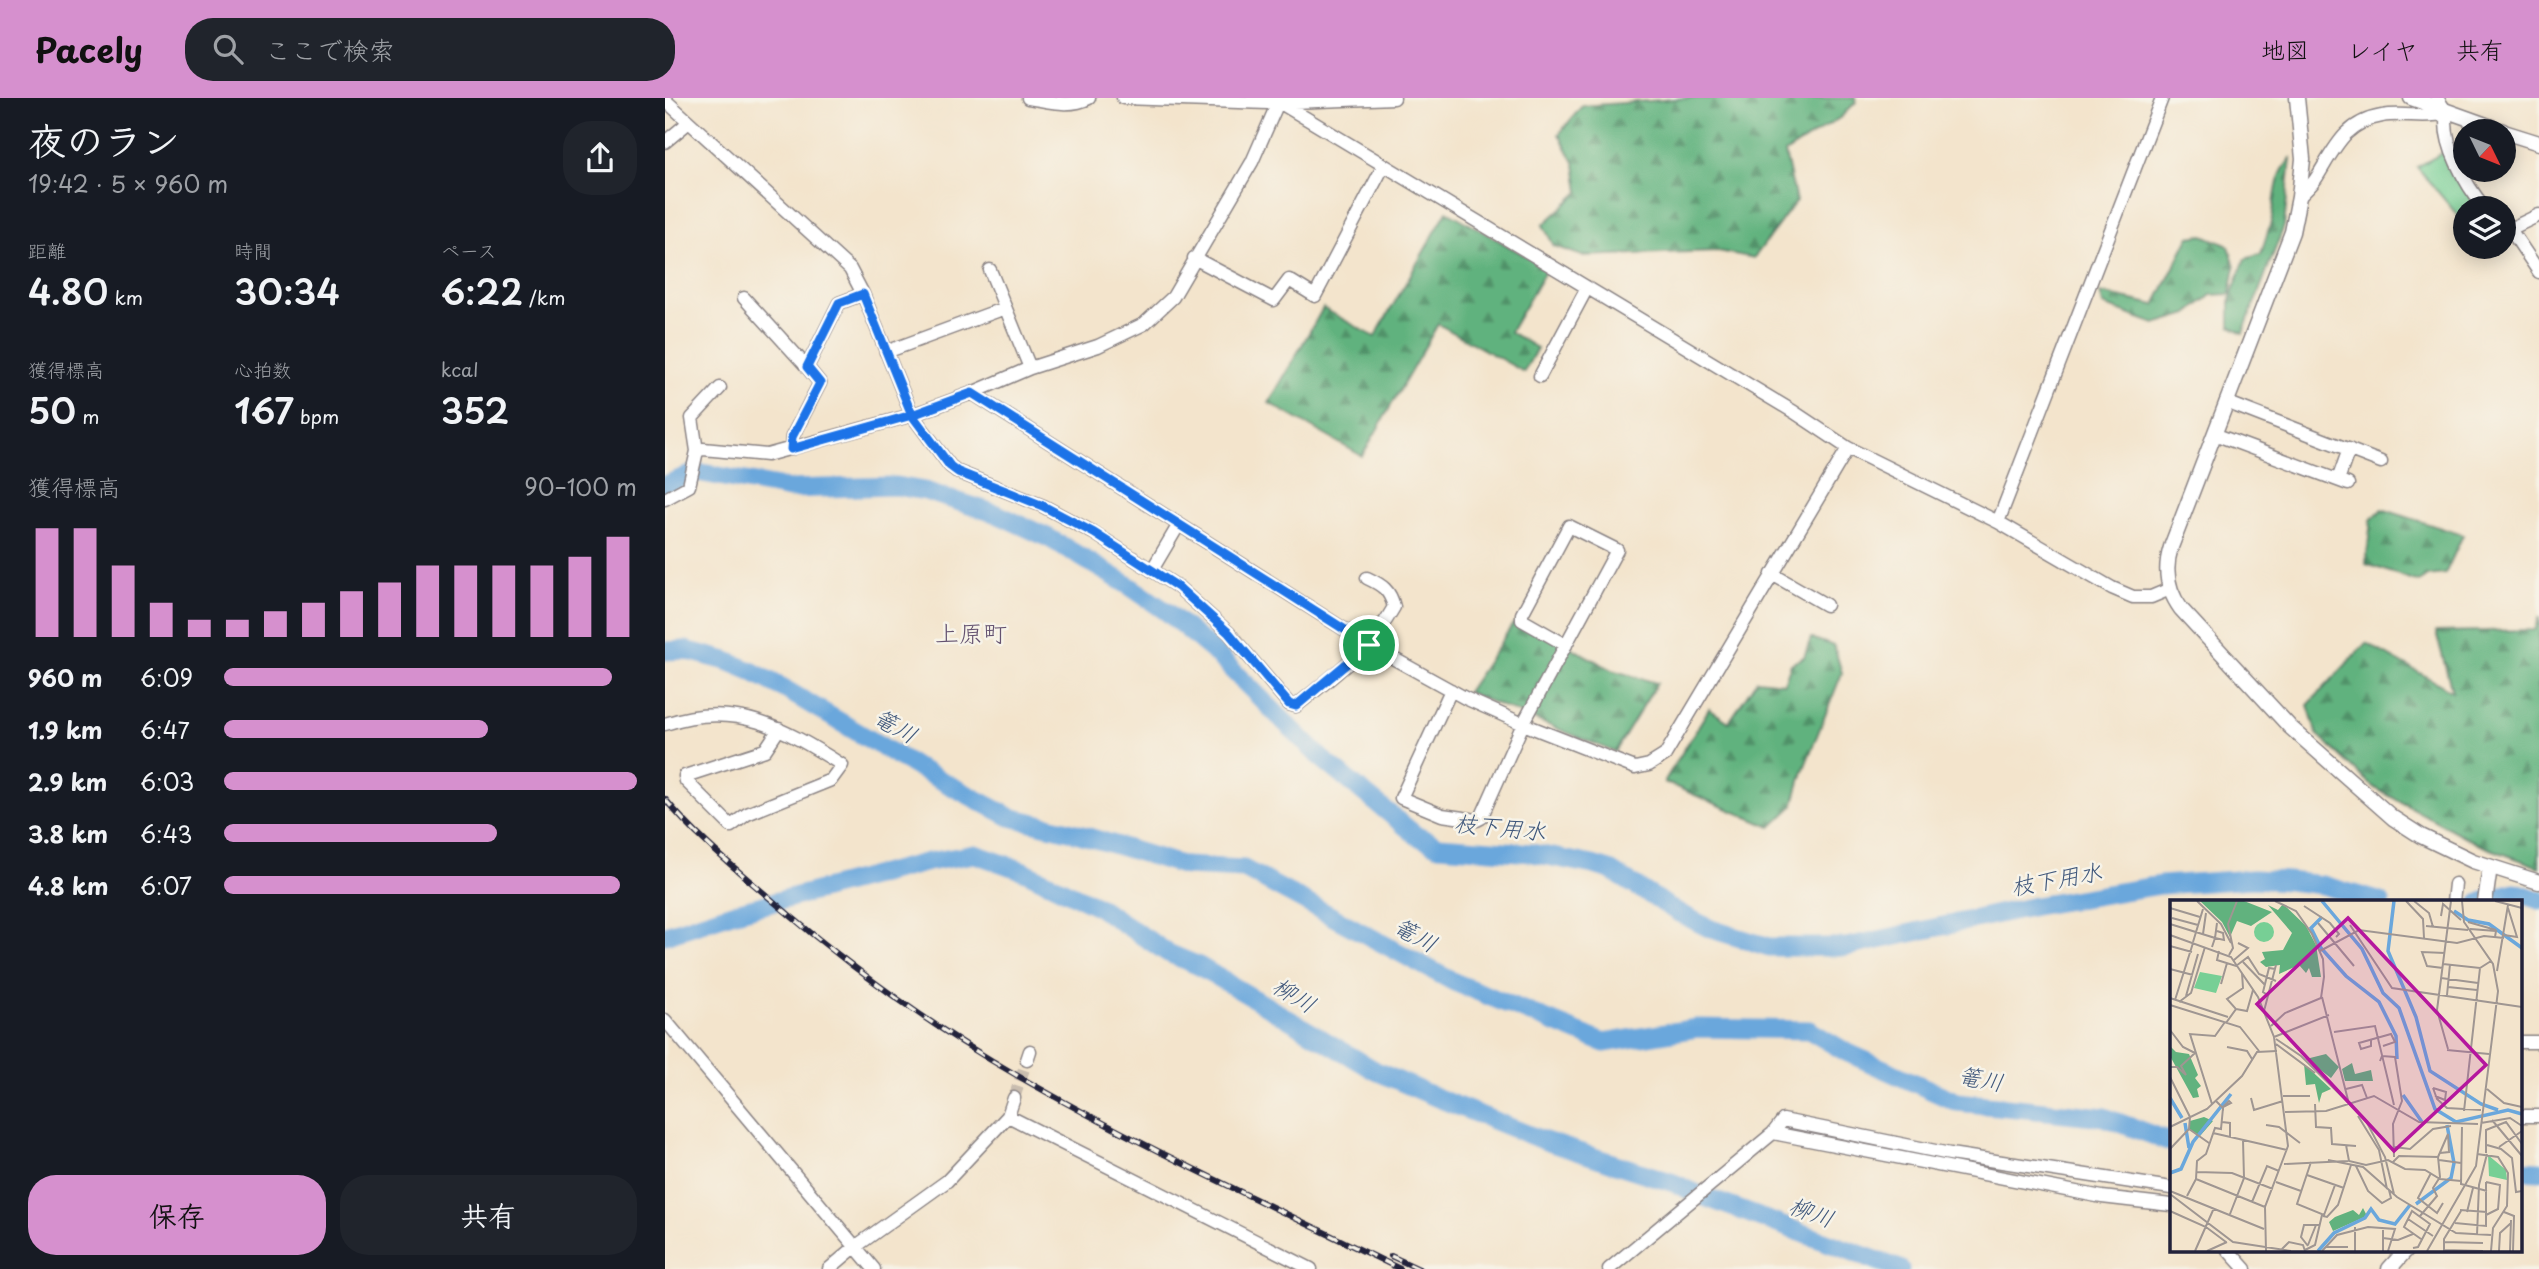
<!DOCTYPE html>
<html lang="ja">
<meta charset="utf-8">
<style>
body{margin:0;font-family:"Playpen Sans","Klee One",sans-serif;background:#20242c;color:#f1f3f6;height:100vh;display:flex;flex-direction:column;font-size:26px;white-space:nowrap}
*{box-sizing:border-box;margin:0}
p{font-size:23px;color:#9ea1a6}
.icon{flex:none;width:38px;height:38px;fill:none;stroke:currentColor;stroke-width:2;stroke-linecap:round;stroke-linejoin:round}
.map{position:relative;flex:1;overflow:hidden}
.sheet{display:flex;flex-direction:column;background:#171b24;width:665px}
.sheet>*{flex:none}
.needle{width:46px;rotate:133deg}
.tools{position:absolute;left:1788px;top:21px;display:grid;gap:14px}
.tools a{display:grid;place-items:center;width:63px;height:63px;border-radius:50%;background:#171b24;box-shadow:0 4px 18px #0003;font-size:35px}
.pin{position:absolute;display:grid;place-items:center;width:60px;height:60px;color:#fff;margin:-30px;border:4px solid #fff;border-radius:50%;box-shadow:0 2px 7px #0007}
.round{display:grid;place-items:center;flex:none;width:74px;height:74px;border-radius:28px;background:#20242c}
.head{display:flex;align-items:center;justify-content:space-between;height:119px;padding:0 28px}
h1{font-size:38px;font-weight:600;line-height:52px}
.stats{display:grid;grid-template-columns:repeat(3,1fr);gap:10px;height:119px;padding:7px 28px}
.stats div{display:grid;align-content:center}
.stats b{font-size:35px;font-weight:600}
.stats small{font-size:19px;font-weight:400}
.stats p{font-size:19px}
.chart{height:196px;padding:14px 28px}
.chart p{display:flex;justify-content:space-between}
.chart svg{width:100%;height:126px;margin-top:7px;stroke:#d690ce;stroke-width:6}
.primary-button{display:flex;gap:14px;margin-top:auto;padding:14px 28px}
.primary-button a{flex:1;height:80px;border-radius:28px;background:#d690ce;color:#111;font-size:28px;font-weight:600;line-height:80px;text-align:center}
.primary-button a+a{background:#20242c;color:#f1f3f6}
ul{padding:0 28px;list-style:none;font-size:23px}
li{display:grid;grid-template-columns:112px 84px 1fr;align-items:center;height:52px}
li i{height:18px;border-radius:9px;background:#d690ce}
header{display:flex;align-items:center;gap:42px;box-sizing:border-box;height:98px;padding:0 35px;background:#d690ce;color:#111}
header strong{font-size:33px}
nav{display:flex;gap:38px;margin-inline-start:auto;font-size:24px}
.search{width:490px;height:63px;background:#20242c;display:flex;align-items:center;gap:18px;box-sizing:border-box;padding:0 24px;border-radius:28px;color:#9ea1a6;font-size:26px}
main{display:flex;flex:1;min-height:0}
.map>svg:first-child{display:block}
.green{fill:#77cf95;stroke:#4c7868;stroke-width:2}
.forest{fill:url(#forest-firs);stroke:#426a5c;stroke-width:2}
.lines{fill:none;stroke-linecap:round;stroke-linejoin:round}
.river{stroke:#6aa7dc;stroke-width:19}
.minor-tunnel{stroke:#c9bdaf;stroke-width:12;stroke-dasharray:12 6;stroke-linecap:butt}
.minor-casing{stroke:#8a8384;stroke-width:15}
.tertiary-casing{stroke:#8a8384;stroke-width:17}
.minor{stroke:#fff;stroke-width:12}
.tertiary{stroke:#fff;stroke-width:14}
.rail-casing{stroke:#22223b;stroke-width:6}
.rail{stroke:#f7f3e8;stroke-width:3.5;stroke-dasharray:10;stroke-linecap:butt}
.route-casing{stroke:#fff;stroke-width:14}
.route{stroke:#1a73e8;stroke-width:9}
.labels{text-anchor:middle;dominant-baseline:central;stroke-width:5;stroke-linejoin:round;paint-order:stroke}
.water-label{font-size:23px;font-style:italic;fill:#3f577b;stroke:#f7f3e8}
.quarter-label{font-size:24px;fill:#645270;stroke:#f7f3e8}
.inset-river{fill:none;stroke:#6aa7dc;stroke-width:3.5}
.inset-road{fill:none;stroke:#9f9692;stroke-width:2}
.view{fill:#b5179e;fill-opacity:0.15;stroke:#b5179e;stroke-width:3.5}
.inset-edge{fill:none;stroke:#22223b;stroke-width:3.5}
</style>
<header>
<strong>Pacely</strong>
<div class="search"><svg class="icon" aria-label="search" viewBox="0 0 24 24"><circle cx="10" cy="10" r="6"/><path d="M15 15l6 6"/></svg>ここで検索</div>
<nav><a>地図</a><a>レイヤ</a><a>共有</a></nav>
</header>
<main>
<section class="sheet">
<div class="head"><div><h1>夜のラン</h1><p>19:42 · 5 × 960 m</p></div><a class="round"><svg class="icon" aria-label="share" viewBox="0 0 24 24"><path d="M12 15V3M7 8l5-5 5 5M5 13v7h14v-7"/></svg></a></div>
<div class="stats">
<div><p>距離</p><b>4.80<small> km</small></b></div>
<div><p>時間</p><b>30:34</b></div>
<div><p>ペース</p><b>6:22<small> /km</small></b></div>
</div>
<div class="stats">
<div><p>獲得標高</p><b>50<small> m</small></b></div>
<div><p>心拍数</p><b>167<small> bpm</small></b></div>
<div><p>kcal</p><b>352</b></div>
</div>
<div class="chart"><p><span>獲得標高</span>90–100 m</p>
<svg viewBox="0 0 160 44" preserveAspectRatio="none"><path d="M5 44V6M15 44V6M25 44V19M35 44V32M45 44V38M55 44V38M65 44V35M75 44V32M85 44V28M95 44V25M105 44V19M115 44V19M125 44V19M135 44V19M145 44V16M155 44V9"/></svg>
</div>
<ul>
<li><b>960 m</b>6:09<i style="width:94%"></i></li>
<li><b>1.9 km</b>6:47<i style="width:64%"></i></li>
<li><b>2.9 km</b>6:03<i style="width:100%"></i></li>
<li><b>3.8 km</b>6:43<i style="width:66%"></i></li>
<li><b>4.8 km</b>6:07<i style="width:96%"></i></li>
</ul>
<div class="primary-button"><a>保存</a><a>共有</a></div>
</section>
<div class="map">
<svg width="1874" height="1171" viewBox="0 0 1874 1171">
<defs>
<pattern id="forest-firs" width="22" height="20" patternUnits="userSpaceOnUse" patternTransform="scale(1.75)"><rect width="22" height="20" fill="#61b27e"/><path d="M5 1l3.5 6h-7zM16 11l3.5 6h-7z" fill="#509068"/></pattern>
</defs>
<rect width="100%" height="100%" fill="#f7f3e8"/>
<filter id="ink" filterUnits="userSpaceOnUse"><feTurbulence type="fractalNoise" baseFrequency=".0143" numOctaves="2"/><feDisplacementMap in="SourceGraphic" scale="14" xChannelSelector="R" yChannelSelector="G"/><feConvolveMatrix kernelMatrix="1 2 1 2 8 2 1 2 1" color-interpolation-filters="sRGB"/></filter>
<filter id="wash" filterUnits="userSpaceOnUse"><feTurbulence type="fractalNoise" baseFrequency=".00686" numOctaves="4" result="noise"/><feDisplacementMap in="SourceGraphic" scale="28" xChannelSelector="R" yChannelSelector="G"/><feGaussianBlur stdDeviation="1.57" result="paint"/><feColorMatrix in="noise" values="0 0 0 0 0 0 0 0 0 0 0 0 0 0 0 0 0 1.4 0 .05"/><feComposite in="paint" operator="in"/></filter>
<g filter="url(#wash)">
<rect width="100%" height="100%" fill="#f3e4cc"/>
<!-- green -->
<path class="green" d="M 1781,53 L 1813,110 L 1801,110 L 1801,117 L 1795,120 L 1752,69 Z"/>
<!-- forest -->
<path class="forest" d="M 1024,0 L 1190,0 L 1191,4 L 1176,19 L 1120,55 L 1131,103 L 1089,160 L 1053,153 L 917,158 L 889,148 L 878,127 L 914,94 L 910,66 L 894,36 L 917,8 Z
M 1626,61 L 1619,128 L 1578,235 L 1565,228 L 1565,201 L 1580,161 L 1596,156 C 1599,145 1603,134 1606,124 C 1612,100 1608,79 1626,61 Z
M 782,113 L 882,170 L 845,234 L 872,250 L 859,274 L 773,226 L 697,358 L 604,305 L 658,210 L 710,239 Z
M 1538,137 L 1564,148 L 1570,169 L 1565,196 L 1546,197 L 1523,216 L 1490,226 L 1438,207 L 1435,195 L 1490,207 L 1524,139 Z
M 1717,411 L 1798,437 L 1780,476 L 1762,478 L 1754,484 L 1701,466 L 1706,422 Z
M 1874,519 L 1874,769 L 1815,747 L 1708,689 L 1652,636 L 1643,607 L 1701,545 L 1787,593 L 1771,534 L 1869,532 Z
M 848,526 L 867,528 L 947,572 L 992,585 L 950,654 L 802,594 Z
M 1146,540 L 1169,548 L 1177,575 L 1138,673 L 1128,708 L 1106,729 L 999,684 L 1044,611 L 1064,624 L 1092,582 L 1119,585 L 1126,566 L 1139,559 Z"/>
<g class="lines">
<!-- river -->
<path class="river" d="M 0,387 L 32,374 L 124,391 L 231,388 L 260,393 L 332,416 L 384,440 L 463,487 L 502,514 L 548,553 L 656,660 L 752,738 L 774,748 L 867,755 L 928,767 L 945,772 L 1014,815 L 1046,831 L 1104,849 L 1181,849 L 1370,808 L 1495,787 L 1588,781 L 1623,783 L 1657,787 L 1716,804
M 0,553 L 20,552 L 62,563 L 86,573 L 118,590 L 258,673 L 345,719 L 404,733 L 520,768 L 579,771 L 789,884 L 939,945 L 1032,930 L 1144,932 L 1181,954 L 1292,1004 L 1439,1019 L 1506,1044
M 1815,804 L 1850,794 L 1874,802
M 0,837 L 67,815 L 263,764 L 310,756 L 359,773 L 432,808 L 503,855 L 534,868 L 711,973 L 775,1001 L 877,1042 L 1009,1085 L 1037,1098 L 1235,1171
M 1855,1072 L 1874,1073"/>
</g>
</g>
<g filter="url(#ink)">
<g class="lines">
<!-- minor-tunnel -->
<path class="minor-tunnel" d="M 349,1000 L 362,962"/>
<defs>
<path id="minor" d="M 363,0 C 383,3 405,10 424,0
M 458,0 L 603,5 L 729,0
M 1772,0 L 1782,15 C 1776,44 1801,88 1820,110
M 0,2 L 185,171 L 198,196 L 247,317 L 285,368 L 293,374 L 378,408 L 429,435 L 513,489 L 564,535 L 624,606 L 631,608 C 668,578 706,551 729,509 C 725,492 717,487 702,480
M 614,4 L 1129,314 L 1183,350 L 1333,424 L 1447,490 L 1468,499 L 1486,499 L 1505,491
M 0,44 L 24,24
M 1634,99 C 1640,93 1648,86 1652,79 C 1670,50 1680,24 1717,18 C 1738,14 1760,21 1782,15
M 1839,127 L 1845,131 L 1874,174
M 1845,131 L 1874,117
M 529,160 L 609,202 L 624,182 L 650,198 L 719,67
M 325,172 L 365,270
M 79,200 L 142,269
M 221,254 L 340,210
M 875,278 L 922,190
M 307,295 L 704,547 L 800,600 L 858,626 L 970,670 L 984,667 L 1000,657 L 1183,350
M 1561,304 L 1716,364
M 1549,336 L 1683,386
M 126,351 L 127,339 L 155,285 L 142,269 L 174,205 L 198,196
M 32,353 L 27,320 L 55,290
M 1673,382 L 1684,351
M 0,401 L 24,388 L 32,353 L 38,351 L 102,357 L 247,317 L 307,295 L 365,270 L 433,248 L 479,226 L 508,199 L 587,64 L 615,0
M 1333,424 L 1497,0
M 487,472 L 513,428
M 1107,476 L 1161,507
M 786,592 L 736,700 L 777,717 L 812,722 L 816,720 L 858,626 L 952,452 L 904,428 L 857,516 L 857,522 L 901,547
M 0,626 C 70,602 119,630 177,667 L 166,682 L 82,716 L 66,728 L 21,683 L 20,678 L 100,652 L 114,631
M 1788,804 L 1790,786
M 0,922 L 209,1171
M 1855,944 L 1874,944
M 362,962 L 365,953
M 343,1018 L 646,1171
M 1855,1018 L 1874,1018
M 1108,1035 L 1437,1099 L 1506,1107
M 1563,1152 L 1580,1171
M 164,1171 L 190,1149 L 282,1083 L 343,1018 L 349,1000
M 944,1171 L 1108,1035 L 1118,1022 L 1285,1056 L 1506,1090"/>
<path id="tertiary" d="M 1632,0 L 1638,61 L 1634,99 L 1627,134 L 1506,449 C 1499,471 1502,492 1516,511 L 1625,629 L 1728,720 L 1756,738 L 1808,763 L 1874,784
M 1746,0 L 1838,33
M 1839,34 L 1874,45
M 1820,804 L 1825,769
M 1724,1171 L 1741,1152"/>
</defs>
<!-- minor casing -->
<use href="#minor" class="minor-casing"/>
<!-- tertiary casing -->
<use href="#tertiary" class="tertiary-casing"/>
<!-- minor -->
<use href="#minor" class="minor"/>
<!-- tertiary -->
<use href="#tertiary" class="tertiary"/>
<defs>
<path id="rail" d="M 0,701 C 31,739 71,771 108,803 C 183,868 266,928 353,978 C 476,1049 607,1108 735,1171
M 726,1158 L 754,1171"/>
</defs>
<!-- rail casing -->
<use href="#rail" class="rail-casing"/>
<!-- rail -->
<use href="#rail" class="rail"/>
</g>
</g>
<g class="lines" filter="url(#ink)">
<defs>
<path id="route" d="M 704,547 L 307,295 L 247,317 L 126,351 L 127,339 L 155,285 L 142,269 L 174,205 L 198,196 L 247,317 L 285,368 L 293,374 L 378,408 L 429,435 L 513,489 L 564,535 L 624,606 L 631,608 L 704,547"/>
</defs>
<!-- route casing -->
<use href="#route" class="route-casing"/>
<!-- route -->
<use href="#route" class="route"/>
</g>
<g class="labels">
<!-- water labels -->
<g class="water-label">
<text transform="translate(231 627) rotate(29)">篭川</text>
<text transform="translate(835 728) rotate(6)">枝下用水</text>
<text transform="translate(1391 780) rotate(-10)">枝下用水</text>
<text transform="translate(751 836) rotate(28)">篭川</text>
<text transform="translate(630 896) rotate(31)">柳川</text>
<text transform="translate(1316 980) rotate(10)">篭川</text>
<text transform="translate(1147 1113) rotate(20)">柳川</text>
</g>
<!-- quarter labels -->
<g class="quarter-label">
<text x="306" y="534">上原町</text>
</g>
</g>
<!-- overview -->
<g transform="translate(1505 802)">
<rect width="352" height="352" fill="#f3e4cc"/>
<path d="M84 32a10 10 0 1 1 20 0a10 10 0 1 1-20 0ZM 30,72 L 52,76 L 46,93 L 24,88 ZM 318,255 L 336,270 L 337,280 L 319,276 Z" fill="#77cf95"/>
<path d="M 30,1 L 74,1 L 102,12 L 81,26 L 67,21 L 60,37 L 52,22 ZM 113,4 L 136,26 L 146,45 L 151,77 L 142,77 L 139,68 L 136,73 L 129,65 L 109,74 L 110,65 L 96,67 L 90,62 L 95,59 L 92,52 L 113,50 L 122,33 L 98,5 L 108,10 ZM 0,146 L 6,152 L 19,154 L 28,175 L 25,178 L 31,186 L 27,189 L 29,197 L 23,198 L 0,156 ZM 156,154 L 169,167 L 161,178 L 136,159 ZM 182,163 L 185,174 L 201,170 L 203,181 L 175,181 L 172,169 ZM 134,164 L 161,189 L 152,193 L 149,203 L 145,184 L 136,185 ZM 34,217 L 43,221 L 30,236 L 20,230 L 20,221 ZM 193,308 L 197,316 L 163,331 L 159,322 L 165,317 L 183,310 L 189,315 Z" fill="#61b27e"/>
<path class="inset-river" d="M 152,1 L 192,49 L 213,93 L 229,108 L 265,209 L 286,222 L 338,210 L 352,214M 224,1 L 218,51 L 246,117 L 260,171 L 311,204 L 328,210M 284,11 L 298,20 L 319,24 L 352,48M 152,17 L 141,28 L 151,48 L 176,76 L 209,102 L 226,136 L 227,159M 233,195 L 252,222M 0,198 L 12,218M 15,223 L 19,248M 0,273 L 11,269 L 23,242 L 61,194M 246,304 L 281,278 L 284,263 L 277,225M 148,351 L 164,333 L 195,318 L 201,309 L 209,320 L 225,324 L 240,305"/>
<path class="inset-road" d="M 27,1 L 51,24 L 61,43M 236,1 L 253,19 L 254,38M 244,1 L 259,13 L 263,27M 325,1 L 352,8M 134,6 L 160,23 L 169,34 L 166,37M 0,8 L 30,17M 271,16 L 273,4 L 291,20M 2,18 L 28,25M 298,22 L 326,30M 148,23 L 184,66M 0,24 L 45,38 L 42,47M 180,25 L 222,88 L 352,107M 256,26 L 298,30M 300,29 L 326,31 L 325,37M 47,31 L 53,33 L 54,40 L 45,38 L 47,23M 33,34 L 36,13M 0,35 L 61,57 L 88,97 L 104,137 L 118,246 L 95,307 L 96,351M 334,35 L 347,37 L 338,8M 23,42 L 33,9M 0,46 L 22,52M 49,51 L 47,60 L 66,66 L 78,57 L 89,74 L 106,81M 150,51 L 189,30 L 287,43 L 314,36 L 334,38M 59,55 L 63,48 L 58,24 L 67,1M 64,60 L 78,48 L 68,43M 73,62 L 95,85M 273,64 L 310,68 L 321,61M 273,68 L 257,66 L 252,52 L 275,53M 0,69 L 23,75M 327,71 L 338,5M 271,78 L 308,83M 51,84 L 57,63M 278,87 L 307,90M 277,95 L 280,64M 16,96 L 28,54M 99,96 L 93,92 L 99,68 L 105,69M 152,97 L 178,200M 0,98 L 58,117M 5,100 L 23,43M 9,102 L 21,93 L 35,47M 0,105 L 70,127 L 89,151M 66,109 L 77,111 L 83,90M 94,111 L 106,65M 56,123 L 66,109 L 57,99 L 73,88 L 72,73M 101,126 L 115,113 L 151,98 L 154,77 L 153,59 L 142,34 L 126,11 L 105,1M 0,130 L 13,147 L 25,153M 164,132 L 205,126 L 224,205M 104,137 L 159,115M 106,139 L 131,156 L 195,219 L 215,257 L 224,294M 201,140 L 201,146 L 191,149 L 189,143 L 221,134 L 225,142 L 213,146M 106,144 L 145,173M 57,147 L 77,151 L 82,159M 278,149 L 267,110 L 281,1M 277,150 L 319,154M 210,161 L 212,156 L 225,157 L 232,201 L 223,224 L 224,257M 0,167 L 7,167 L 16,175 L 11,166 L 25,153M 0,177 L 20,217 L 19,229M 263,188 L 267,199 L 277,208 L 311,210M 263,188 L 276,192 L 275,200 L 265,196M 176,189 L 192,185 L 197,198M 317,189 L 334,203 L 352,207M 113,196 L 140,196M 81,198 L 84,210 L 113,201M 46,201 L 53,208 L 53,207 L 59,201 L 61,203 L 53,207M 42,204 L 20,134 L 45,136 L 55,122M 145,204 L 146,227 L 161,228 L 162,244 L 186,246M 294,211 L 310,68M 115,212 L 156,211 L 204,196 L 249,222 L 308,224M 188,216 L 209,250 L 217,289M 322,220 L 352,256M 52,222 L 60,223 L 60,237M 311,223 L 340,218 L 352,226M 96,225 L 109,227 L 130,243M 0,227 L 37,209 L 72,176 L 87,152 L 107,151M 292,227 L 291,284 L 317,291M 19,229 L 39,243M 43,233 L 117,250M 176,245 L 179,261 L 196,265 L 218,260 L 235,269 L 255,270 L 270,279 L 291,281M 317,245 L 331,249 L 342,258 L 346,292 L 352,291M 224,247 L 240,249 L 263,229 L 281,226M 329,247 L 352,231M 0,249 L 19,229M 316,253 L 316,230 L 336,222 L 352,244M 307,254 L 328,257 L 338,273 L 337,306 L 323,328 L 321,351M 268,257 L 278,234 L 279,252 L 270,253M 158,260 L 193,267 L 227,297 L 286,333 L 321,335M 269,260 L 291,263M 141,262 L 127,304 L 154,315 L 165,285M 223,262 L 229,256 L 268,257 L 270,277 L 263,288 L 267,296 L 250,316M 114,264 L 178,261M 186,266 L 198,291 L 212,303 L 221,298 L 219,290M 27,272 L 62,273 L 103,289M 261,273 L 248,298 L 267,313 L 273,303M 137,275 L 174,288M 26,279 L 95,307M 106,282 L 131,291M 316,282 L 330,285 L 328,309 L 316,315M 0,291 L 94,329M 0,294 L 63,342 L 121,351M 17,296 L 26,279 L 27,261 L 36,254 L 45,228 L 51,229 L 53,208M 82,302 L 97,266 L 109,271M 290,310 L 317,312M 0,311 L 36,327 L 56,342M 291,311 L 274,339 L 274,350 L 313,351M 297,312 L 303,288M 334,312 L 344,316 L 343,351M 60,314 L 74,278 L 73,240M 153,316 L 157,317 L 168,305 L 181,265M 238,319 L 263,336M 285,323 L 316,326 L 316,282M 213,328 L 213,351M 307,335 L 309,285 L 317,254M 213,338 L 228,340 L 243,334M 274,342 L 313,343M 138,345 L 146,325M 138,346 L 131,337 L 134,325 L 149,325M 155,347 L 178,347M 243,348 L 248,347 L 260,324 L 242,311 L 234,327 L 251,339M 112,349 L 119,342 L 133,345 L 135,351M 135,350 L 145,345 L 152,315M 25,351 L 44,308M 37,351 L 57,342M 152,351 L 167,335 L 198,327 L 225,329 L 218,351M 185,351 L 185,327M 257,351 L 306,266 L 328,91 L 323,64 L 294,22 L 292,1M 329,351 L 330,333 L 341,323M 340,351 L 341,320"/>
<path class="view" d="M 178,18 L 316,165 L 224,251 L 87,104 Z"/>
<rect width="352" height="352" class="inset-edge"/>
</g>
</svg>
<div class="tools">
<a><svg class="needle" viewBox="-14 -14 28 28"><path d="M0-13l5 13h-10z" fill="#e53935"/><path d="M0 13l5-13h-10z" fill="#9ea1a6"/></svg></a>
<a><svg class="icon" aria-label="layers" viewBox="0 0 24 24"><path d="M12 4l9 5-9 5-9-5zM3 14l9 5 9-5"/></svg></a>
</div>
<div class="pin" style="left:704px;top:547px;background:#1e9e55"><svg class="icon" aria-label="arrive" viewBox="0 0 24 24"><path d="M6 21V4h12l-3 4 3 4H6"/></svg></div>
</div>
</main>
